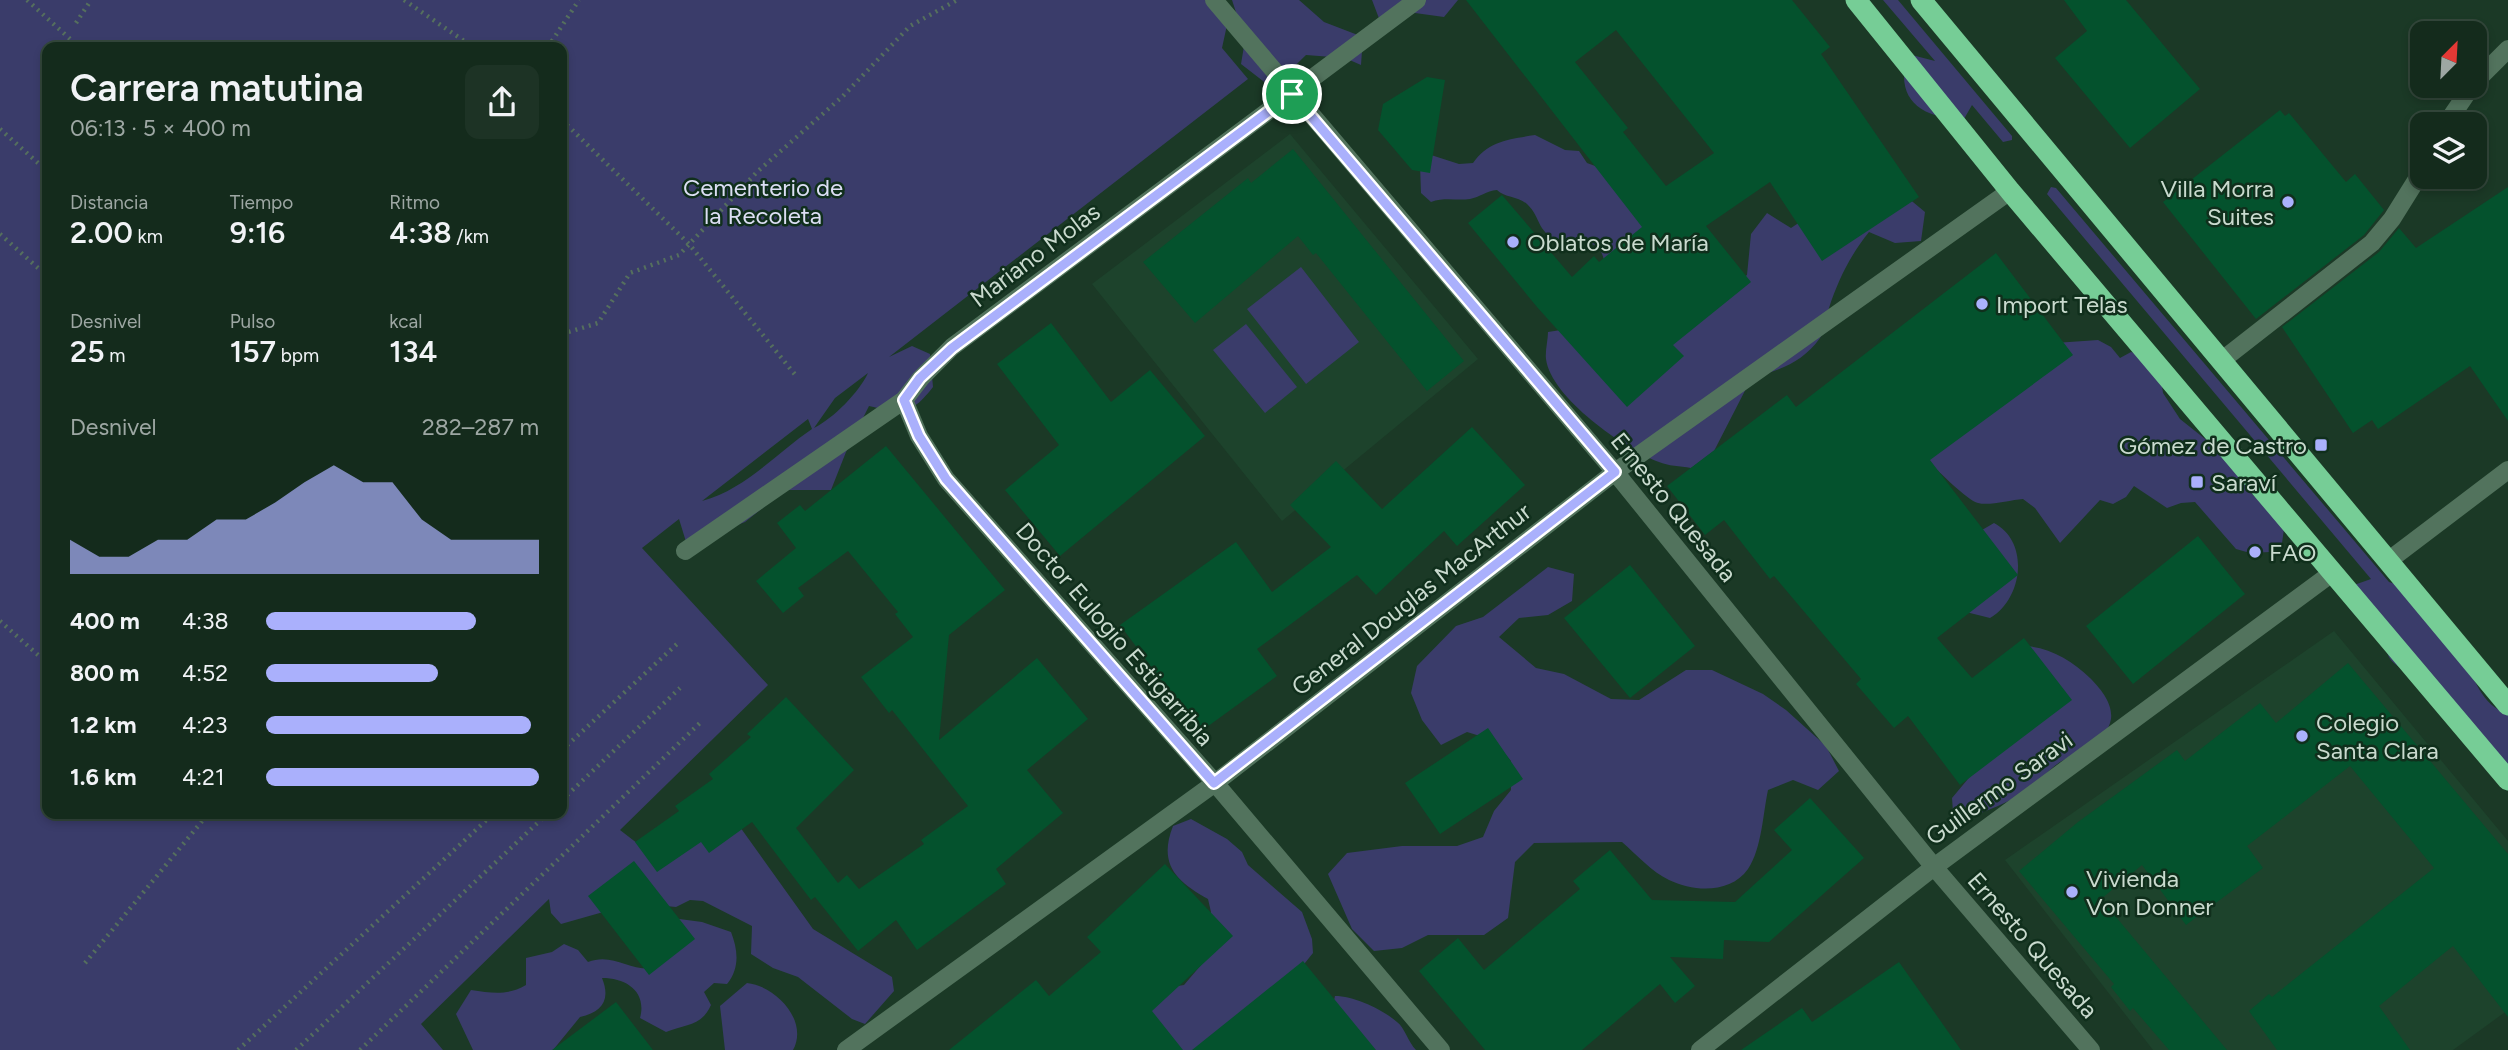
<!DOCTYPE html>
<html lang="es">
<meta charset="utf-8">
<style>
body{margin:0;font-family:Figtree,sans-serif;background:#1d3325;color:#f1f3f6;height:100vh;display:flex;flex-direction:column;font-size:26px;white-space:nowrap}
*{box-sizing:border-box;margin:0}
p{font-size:23px;color:#9da7a3}
.icon{flex:none;width:38px;height:38px;fill:none;stroke:currentColor;stroke-width:2;stroke-linecap:round;stroke-linejoin:round}
.map{position:relative;flex:1;overflow:hidden}
.sheet{position:absolute;left:42px;top:42px;width:525px;height:777px;display:flex;flex-direction:column;background:#142b1c;border-radius:14px;box-shadow:0 4px 10px #0003,0 0 0 2px #33473b}
.sheet>*{flex:none}
.needle{width:46px;rotate:24deg}
.fabs{position:absolute;left:2410px;top:21px;display:grid;gap:14px}
.fabs a{display:grid;place-items:center;width:77px;height:77px;border-radius:14px;background:#142b1c;box-shadow:0 4px 10px #0003,0 0 0 2px #33473b;font-size:35px}
.pin{position:absolute;display:grid;place-items:center;width:60px;height:60px;color:#fff;margin:-30px;border:4px solid #fff;border-radius:50%;box-shadow:0 2px 7px #0007}
.round{display:grid;place-items:center;flex:none;width:74px;height:74px;border-radius:14px;background:#1d3325}
.overview{display:flex;align-items:center;justify-content:space-between;height:119px;padding:0 28px}
h1{font-size:38px;font-weight:600;line-height:52px}
.figures{display:grid;grid-template-columns:repeat(3,1fr);gap:10px;height:119px;padding:7px 28px}
.figures div{display:grid;align-content:center}
.figures b{font-size:30px;font-weight:600}
.figures small{font-size:19px;font-weight:400}
.figures p{font-size:19px}
.chart{height:196px;padding:14px 28px}
.chart p{display:flex;justify-content:space-between}
.chart svg{width:100%;height:126px;margin-top:7px;fill:#aab0fc;opacity:.7}
ul{padding:0 28px;list-style:none;font-size:23px}
li{display:grid;grid-template-columns:112px 84px 1fr;align-items:center;height:52px}
li i{height:18px;border-radius:9px;background:#aab0fc}
.map>svg:first-child{display:block}
.built{fill:#1d432c}
.green{fill:#3a3c6a;fill-rule:evenodd}
.building{fill:#04522d;fill-rule:evenodd}
.lines{fill:none;stroke-linecap:round;stroke-linejoin:round}
.path{stroke:#556f5e;stroke-width:4.5;stroke-dasharray:2 5;stroke-linecap:butt}
.minor{stroke:#52735d;stroke-width:18}
.highway{stroke:#76cd96;stroke-width:21}
.route-casing{stroke:#fff;stroke-width:14}
.route{stroke:#aab0fc;stroke-width:9}
.poi-dot{fill:#aab0fc;stroke:#102f1c;stroke-width:2.5}
.labels{text-anchor:middle;dominant-baseline:central;stroke-width:5;stroke-linejoin:round;paint-order:stroke}
.park-label{font-size:24px;fill:#dcdef4;stroke:#102f1c}
.poi-label{font-size:24px;fill:#c9dace;stroke:#102f1c;text-anchor:start}
.street-label{font-size:24px;fill:#c9dace;stroke:#102f1c}
</style>
<div class="map">
<svg width="2508" height="1050" viewBox="0 0 2508 1050">
<rect width="100%" height="100%" fill="#1b3926"/>
<!-- built -->
<path class="built" d="M 1290,134 L 1478,359 L 1282,521 L 1092,284 Z
M 2334,631 L 2508,841 L 2508,1010 L 2453,1050 L 2153,1050 L 2005,860 Z"/>
<!-- green -->
<path class="green" d="M 0,0 L 1213,0 L 1227,25 L 1222,48 L 1248,79 L 889,357 L 912,346 L 930,354 L 933,387 C 911,415 903,414 869,406 L 846,452 L 831,490 L 785,490 L 745,522 L 687,545 L 679,519 L 642,548 L 768,685 L 620,830 L 642,847 L 735,820 L 813,929 L 892,977 L 894,991 L 865,1024 L 852,1019 L 798,977 L 773,968 L 751,954 L 752,926 L 703,901 L 690,900 L 676,907 L 635,903 L 561,924 L 551,913 L 549,899 L 421,1024 L 443,1050 L 0,1050 ZM 47,47 L 562,47 L 562,814 L 47,814 ZM 868,373 C 859,392 834,418 814,428 L 835,398 ZM 808,419 L 812,429 C 775,454 746,489 702,501 Z
M 1232,0 L 1299,0 L 1324,22 L 1363,37 L 1361,65 L 1345,58 L 1306,55 L 1272,88 L 1241,64 L 1245,40 Z
M 1372,0 L 1458,0 L 1444,17 L 1415,13 L 1380,21 Z
M 1883,0 L 1898,0 L 2012,136 L 2012,140 L 2003,142 L 1972,105 L 1964,119 C 1922,119 1893,99 1908,54 L 1935,61 Z
M 1535,135 L 1565,150 L 1579,151 L 1587,163 L 1614,173 L 1659,210 L 1605,267 C 1604,258 1602,248 1592,244 C 1584,241 1573,244 1564,242 C 1536,235 1542,218 1527,204 C 1518,196 1505,198 1497,190 C 1486,191 1480,197 1470,199 C 1457,201 1445,197 1431,202 L 1421,193 L 1420,164 L 1431,155 L 1459,164 L 1473,163 C 1488,141 1510,139 1535,135 Z
M 2051,187 L 2056,188 L 2389,582 L 2402,586 C 2421,609 2446,631 2462,656 C 2475,677 2481,707 2508,713 L 2508,771 L 2411,673 C 2379,658 2394,655 2378,636 C 2367,624 2354,617 2346,603 L 2354,585 L 2371,579 L 2047,194 Z
M 1902,193 L 1925,212 L 1921,241 L 1895,243 L 1869,232 C 1851,254 1838,280 1829,308 C 1826,317 1826,330 1820,338 C 1803,362 1779,371 1752,377 L 1714,451 L 1691,468 C 1680,466 1668,466 1659,462 C 1625,449 1551,398 1546,359 C 1545,351 1548,340 1548,332 L 1702,308 L 1747,275 L 1751,234 L 1767,213 L 1791,228 L 1815,212 Z
M 1301,267 L 1359,342 L 1306,384 L 1247,309 Z
M 1246,324 L 1297,387 L 1265,413 L 1213,350 Z
M 2098,340 L 2111,347 L 2120,358 L 2131,352 L 2145,355 L 2161,379 L 2163,393 L 2180,419 L 2229,458 L 2253,495 L 2276,516 L 2284,529 L 2282,543 L 2270,552 L 2250,553 L 2236,549 L 2195,502 L 2181,503 L 2167,508 L 2134,486 L 2126,497 L 2113,504 L 2100,500 L 2060,543 L 2035,508 L 2023,499 C 2010,500 1989,506 1978,503 C 1968,501 1935,468 1926,459 L 2055,343 Z
M 1994,523 C 2030,542 2023,599 1990,618 L 1962,611 L 1982,530 Z
M 1548,567 L 1574,574 L 1572,601 L 1548,615 L 1519,618 L 1499,637 L 1536,668 L 1564,674 L 1611,699 L 1639,700 L 1686,670 L 1712,670 L 1763,694 L 1786,710 L 1826,746 L 1839,771 L 1818,790 L 1793,780 L 1768,790 C 1763,813 1762,848 1748,869 C 1730,894 1694,892 1669,880 C 1652,872 1636,854 1622,842 L 1534,843 L 1515,862 L 1508,918 L 1484,935 L 1428,935 L 1402,948 L 1374,951 L 1352,929 L 1328,874 L 1347,853 L 1402,846 L 1457,846 L 1483,837 L 1494,811 L 1511,790 L 1511,761 L 1493,740 L 1467,732 L 1441,745 L 1422,720 L 1411,693 L 1417,666 L 1456,626 L 1483,617 Z
M 2025,646 C 2049,647 2073,661 2090,678 C 2100,688 2113,703 2111,719 C 2107,743 2078,752 2060,762 C 2048,770 2039,782 2028,790 C 2008,803 1986,811 1965,819 L 1953,812 L 1952,798 L 1978,767 Z
M 1191,819 L 1227,839 L 1242,852 L 1248,865 L 1302,912 L 1312,939 L 1313,953 L 1235,1050 L 1171,1050 L 1104,998 L 1184,985 L 1201,965 L 1203,939 L 1211,912 L 1208,899 C 1176,881 1158,864 1173,826 Z
M 672,918 L 702,922 L 731,932 C 738,950 740,968 727,984 L 714,983 L 704,992 L 711,1005 C 702,1026 686,1024 666,1032 L 640,1018 C 647,992 627,978 602,978 C 611,1000 602,1012 580,1017 L 553,1050 L 473,1050 L 456,1014 L 471,990 C 492,993 507,996 526,985 L 526,958 L 552,952 L 564,944 L 578,950 L 588,962 C 613,952 630,972 655,968 Z
M 747,983 C 776,986 809,1021 793,1050 L 725,1050 L 720,1006 Z
M 1335,996 C 1354,996 1382,1009 1397,1022 C 1405,1028 1408,1042 1416,1050 L 1355,1050 L 1332,1010 Z"/>
<!-- building -->
<path class="building" d="M 1466,0 L 1792,0 L 1830,47 L 1821,54 L 1919,197 L 1822,261 L 1770,182 L 1706,226 L 1751,282 L 1673,345 L 1684,356 L 1627,407 L 1537,307 L 1468,223 L 1502,195 L 1572,277 L 1594,256 L 1599,262 L 1642,227 ZM 1616,30 L 1714,153 L 1666,186 L 1623,132 L 1628,128 L 1575,62 Z
M 2064,0 L 2126,0 L 2200,89 L 2130,148 L 2055,58 L 2087,31 Z
M 1427,77 L 1445,80 L 1430,173 L 1412,170 L 1378,130 L 1383,104 Z
M 2280,110 L 2285,116 L 2289,113 L 2346,182 L 2355,174 L 2384,210 L 2364,235 L 2256,319 L 2163,202 Z
M 1293,149 L 1464,361 L 1427,391 L 1316,253 L 1313,255 L 1298,236 L 1195,323 L 1143,262 L 1248,178 L 1251,183 Z
M 2508,187 L 2508,421 L 2470,366 L 2378,429 L 2372,420 L 2353,433 L 2282,327 L 2379,252 L 2399,228 L 2416,248 Z
M 1996,253 L 2073,355 L 1930,460 L 2018,575 L 1937,638 L 1972,678 L 2024,638 L 2072,700 L 1960,785 L 1908,716 L 1894,728 L 1856,684 L 1861,679 L 1774,576 L 1770,579 L 1724,520 L 1705,535 L 1667,486 L 1787,395 L 1796,407 Z
M 1051,323 L 1111,402 L 1150,370 L 1205,436 L 1060,556 L 1005,490 L 1059,445 L 997,364 Z
M 1472,427 L 1525,485 L 1457,546 L 1444,531 L 1376,595 L 1357,575 L 1257,649 L 1277,676 L 1200,732 L 1120,625 L 1236,542 L 1272,592 L 1331,547 L 1290,505 L 1336,461 L 1382,509 Z
M 886,446 L 1005,590 L 949,635 L 939,740 L 1037,658 L 1088,719 L 1027,770 L 1063,813 L 996,869 L 1006,884 L 917,950 L 896,920 L 858,951 L 815,897 L 811,900 L 752,822 L 709,853 L 701,842 L 657,872 L 635,842 L 679,811 L 675,806 L 713,779 L 709,774 L 751,737 L 747,734 L 786,697 L 854,770 L 796,828 L 838,883 L 847,875 L 859,889 L 924,844 L 921,840 L 968,806 L 892,710 L 889,713 L 861,677 L 913,637 L 895,614 L 898,612 L 848,551 L 798,588 L 804,596 L 783,613 L 756,581 L 796,548 L 777,523 L 800,505 L 805,511 Z
M 2198,536 L 2245,594 L 2133,684 L 2086,626 Z
M 1630,565 L 1695,646 L 1630,698 L 1564,618 Z
M 2348,663 L 2508,854 L 2508,1017 L 2453,946 L 2379,1006 L 2410,1050 L 2277,1050 L 2249,1011 L 2269,994 L 2272,997 L 2434,868 L 2350,766 L 2247,846 L 2263,868 L 2186,925 L 2142,865 L 2101,899 L 2227,1050 L 2169,1050 L 2133,1008 L 2130,1011 L 2111,987 L 2114,984 L 2019,871 L 2078,822 L 2177,750 L 2185,761 L 2260,703 L 2276,723 Z
M 1488,728 L 1523,779 L 1440,834 L 1405,783 Z
M 1810,798 L 1864,858 L 1769,942 L 1724,940 L 1723,959 L 1670,957 L 1695,986 L 1675,1003 L 1660,984 L 1582,1050 L 1485,1050 L 1419,971 L 1458,938 L 1484,970 L 1580,889 L 1573,881 L 1610,850 L 1652,900 L 1735,902 L 1792,850 L 1774,830 Z
M 634,861 L 695,939 L 649,975 L 588,896 Z
M 1165,864 L 1233,936 L 1152,1011 L 1183,1050 L 949,1050 L 1036,980 L 1049,996 L 1101,952 L 1087,937 Z
M 1303,961 L 1376,1050 L 1192,1050 Z
M 1899,962 L 1961,1050 L 1741,1050 L 1802,1008 L 1812,1022 Z
M 616,1002 L 653,1050 L 552,1050 Z"/>
<g class="lines">
<!-- path -->
<path class="path" d="M 27,0 L 79,47
M 404,0 L 473,47
M 76,23 L 91,0
M 548,47 L 579,0
M 562,120 L 689,244 L 797,377
M 0,129 L 47,171
M 0,234 L 47,276
M 562,334 L 598,323 L 630,273 L 679,255 L 757,172 L 843,96 L 910,26 L 957,0
M 0,621 L 47,663
M 562,750 L 678,643
M 562,800 L 680,688
M 85,963 L 208,814
M 238,1050 L 493,814
M 296,1050 L 547,814
M 360,1050 L 703,720"/>
<!-- minor -->
<path class="minor" d="M 1214,0 L 1615,472 L 1934,867 L 2091,1050
M 2474,83 L 2508,49
M 2446,124 L 2472,86
M 2221,361 L 2372,243 L 2392,219 L 2422,171
M 904,400 L 919,436 L 946,479 L 1215,783 L 1441,1050
M 685,551 L 904,400 L 921,378 L 952,347 L 1417,0
M 2388,561 L 2508,470
M 846,1050 L 1215,783 L 1615,472 L 2010,191
M 1700,1050 L 1934,867 L 2332,573"/>
<!-- highway -->
<path class="highway" d="M 1856,0 L 2010,191 L 2508,780
M 1921,0 L 2508,705"/>
</g>
<g class="lines">
<defs>
<path id="route" d="M 1292,94 L 1615,472 L 1214,783 L 946,479 L 919,436 L 904,400 L 920,378 L 952,348 Z"/>
</defs>
<!-- route casing -->
<use href="#route" class="route-casing"/>
<!-- route -->
<use href="#route" class="route"/>
</g>
<!-- markers -->
<g class="poi-dot">
<circle cx="2288" cy="202" r="7"/>
<circle cx="1513" cy="242" r="7"/>
<circle cx="1982" cy="304" r="7"/>
<rect x="2314" y="438" width="14" height="14" rx="3.5"/>
<rect x="2190" y="475" width="14" height="14" rx="3.5"/>
<circle cx="2255" cy="552" r="7"/>
<circle cx="2302" cy="736" r="7"/>
<circle cx="2072" cy="892" r="7"/>
</g>
<g class="labels">
<!-- park labels -->
<g class="park-label">
<text x="763" y="187">Cementerio de<tspan x="763" dy="28">la Recoleta</tspan></text>
</g>
<!-- poi labels -->
<g class="poi-label">
<text x="2274" y="188" text-anchor="end">Villa Morra<tspan x="2274" dy="28">Suites</tspan></text>
<text x="1527" y="242">Oblatos de María</text>
<text x="1996" y="304">Import Telas</text>
<text x="2307" y="445" text-anchor="end">Gómez de Castro</text>
<text x="2211" y="482">Saraví</text>
<text x="2269" y="552">FAO</text>
<text x="2316" y="722">Colegio<tspan x="2316" dy="28">Santa Clara</tspan></text>
<text x="2086" y="878">Vivienda<tspan x="2086" dy="28">Von Donner</tspan></text>
</g>
<!-- street labels -->
<g class="street-label">
<text transform="translate(1035 255) rotate(-37)">Mariano Molas</text>
<text transform="translate(1674 507) rotate(51)">Ernesto Quesada</text>
<text transform="translate(1411 599) rotate(-38)">General Douglas MacArthur</text>
<text transform="translate(1115 634) rotate(49)">Doctor Eulogio Estigarribia</text>
<text transform="translate(1999 788) rotate(-36)">Guillermo Saravi</text>
<text transform="translate(2033 945) rotate(49)">Ernesto Quesada</text>
</g>
</g>
</svg>
<div class="fabs">
<a><svg class="needle" viewBox="-14 -14 28 28"><path d="M0-13l5 13h-10z" fill="#e53935"/><path d="M0 13l5-13h-10z" fill="#9da7a3"/></svg></a>
<a><svg class="icon" aria-label="layers" viewBox="0 0 24 24"><path d="M12 4l9 5-9 5-9-5zM3 14l9 5 9-5"/></svg></a>
</div>
<div class="pin" style="left:1292px;top:94px;background:#1e9e55"><svg class="icon" aria-label="arrive" viewBox="0 0 24 24"><path d="M6 21V4h12l-3 4 3 4H6"/></svg></div>
<section class="sheet">
<div class="overview"><div><h1>Carrera matutina</h1><p>06:13 · 5 × 400 m</p></div><a class="round"><svg class="icon" aria-label="share" viewBox="0 0 24 24"><path d="M12 15V3M7 8l5-5 5 5M5 13v7h14v-7"/></svg></a></div>
<div class="figures">
<div><p>Distancia</p><b>2.00<small> km</small></b></div>
<div><p>Tiempo</p><b>9:16</b></div>
<div><p>Ritmo</p><b>4:38<small> /km</small></b></div>
</div>
<div class="figures">
<div><p>Desnivel</p><b>25<small> m</small></b></div>
<div><p>Pulso</p><b>157<small> bpm</small></b></div>
<div><p>kcal</p><b>134</b></div>
</div>
<div class="chart"><p><span>Desnivel</span>282–287 m</p>
<svg viewBox="0 0 160 44" preserveAspectRatio="none"><path d="M0 44V32L10 38L20 38L30 32L40 32L50 25L60 25L70 19L80 12L90 6L100 12L110 12L120 25L130 32L140 32L150 32L160 32V44z"/></svg>
</div>
<ul>
<li><b>400 m</b>4:38<i style="width:77%"></i></li>
<li><b>800 m</b>4:52<i style="width:63%"></i></li>
<li><b>1.2 km</b>4:23<i style="width:97%"></i></li>
<li><b>1.6 km</b>4:21<i style="width:100%"></i></li>
</ul>
</section>
</div>
